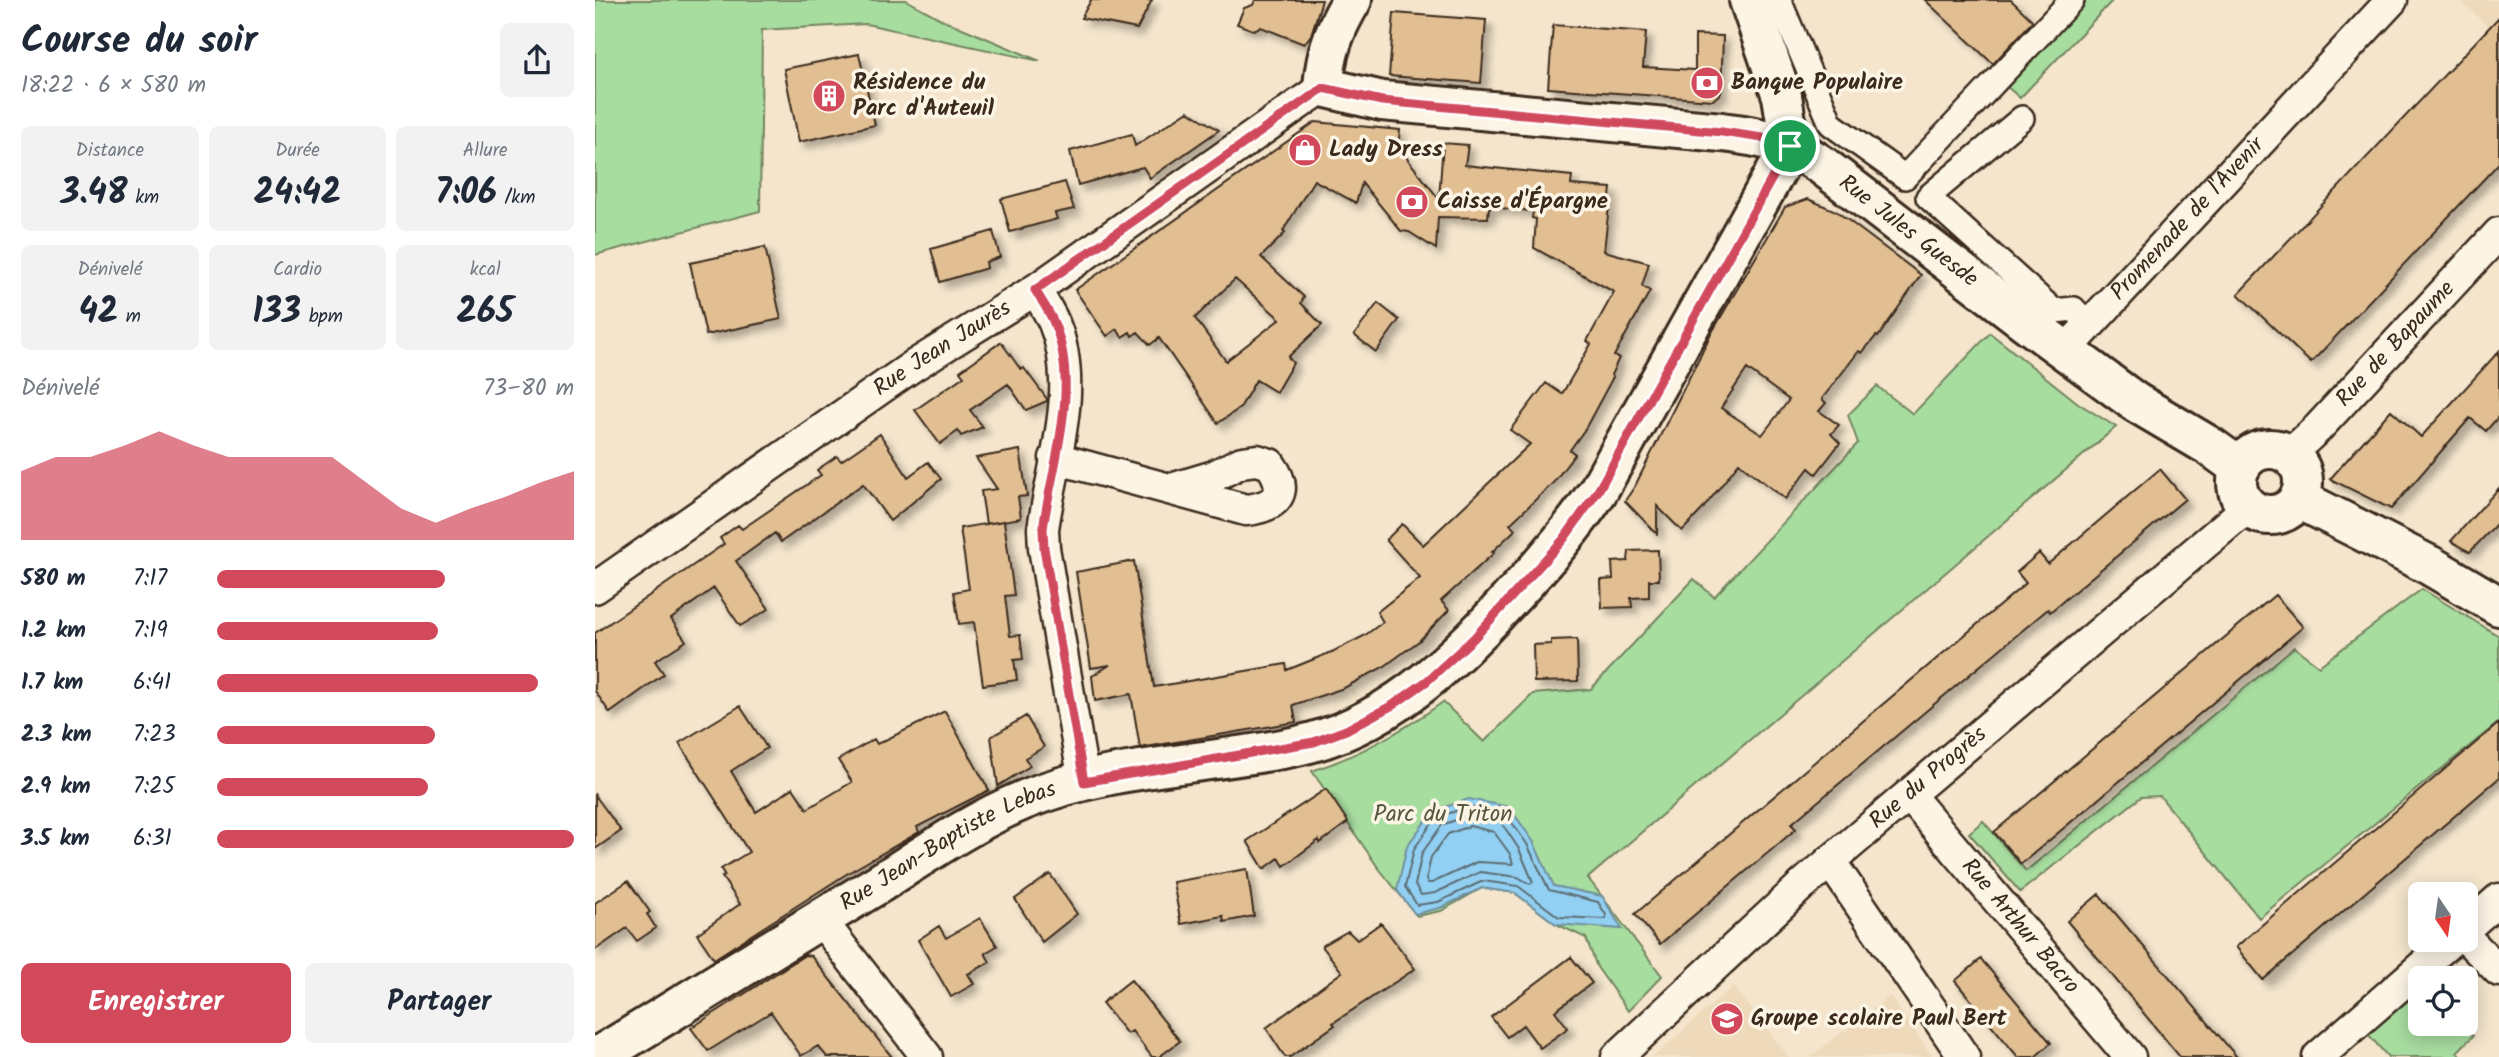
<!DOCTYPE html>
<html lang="fr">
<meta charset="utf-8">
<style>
body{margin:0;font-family:Kalam,sans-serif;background:#f2f2f3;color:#1f2937;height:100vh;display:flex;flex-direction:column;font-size:26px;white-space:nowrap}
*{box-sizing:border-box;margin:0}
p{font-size:23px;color:#747a83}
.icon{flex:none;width:38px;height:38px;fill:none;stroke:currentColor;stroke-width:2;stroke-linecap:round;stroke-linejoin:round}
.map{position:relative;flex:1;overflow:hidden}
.sheet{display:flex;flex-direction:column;background:#fff;width:595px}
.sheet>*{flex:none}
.needle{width:46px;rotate:167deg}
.tools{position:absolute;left:1813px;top:882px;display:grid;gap:14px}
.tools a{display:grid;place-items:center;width:70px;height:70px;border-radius:10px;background:#fff;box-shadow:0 4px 18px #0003;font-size:35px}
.pin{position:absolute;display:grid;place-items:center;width:60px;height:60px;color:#fff;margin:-30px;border:4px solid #fff;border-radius:50%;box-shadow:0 2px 7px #0007}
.round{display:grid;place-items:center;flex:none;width:74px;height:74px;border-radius:10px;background:#f2f2f3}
.headline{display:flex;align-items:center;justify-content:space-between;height:119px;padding:0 21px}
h1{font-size:38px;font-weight:700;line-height:52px}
.stats{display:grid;grid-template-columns:repeat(3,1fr);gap:10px;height:119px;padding:7px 21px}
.stats div{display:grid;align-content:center;border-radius:10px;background:#f2f2f3;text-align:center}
.stats b{font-size:35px;font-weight:700}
.stats small{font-size:19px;font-weight:400}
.stats p{font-size:19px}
.chart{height:196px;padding:14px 21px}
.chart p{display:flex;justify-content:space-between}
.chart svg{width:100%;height:126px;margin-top:7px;fill:#d1495b;opacity:.7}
.button{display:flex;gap:14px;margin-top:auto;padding:14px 21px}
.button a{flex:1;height:80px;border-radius:10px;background:#d1495b;color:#fff;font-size:28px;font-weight:700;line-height:80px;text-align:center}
.button a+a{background:#f2f2f3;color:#1f2937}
ul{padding:0 21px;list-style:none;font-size:23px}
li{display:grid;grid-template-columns:112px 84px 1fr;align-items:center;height:52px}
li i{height:18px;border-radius:9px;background:#d1495b}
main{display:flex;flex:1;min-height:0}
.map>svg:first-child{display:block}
.built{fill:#eedabb}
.green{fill:#a8dda0;stroke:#72845f;stroke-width:2}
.water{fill:#91d0f2;stroke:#6f8e9d;stroke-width:2}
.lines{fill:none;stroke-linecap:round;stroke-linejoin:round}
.shore{stroke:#5d6c73;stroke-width:2}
.building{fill:#e1bf93;stroke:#3b2a1e;stroke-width:2;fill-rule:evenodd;filter:url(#shadow)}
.pedestrian-casing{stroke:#3b2a1e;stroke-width:28}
.minor-casing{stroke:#3b2a1e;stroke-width:35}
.tertiary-casing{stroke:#3b2a1e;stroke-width:44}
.secondary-casing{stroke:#3b2a1e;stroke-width:44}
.pedestrian{stroke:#fcf5e5;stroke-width:23}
.minor{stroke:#fcf5e5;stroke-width:30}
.tertiary{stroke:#fcf5e5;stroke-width:38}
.secondary{stroke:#fcf5e5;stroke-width:38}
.route-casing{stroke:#fff;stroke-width:14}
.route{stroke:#d1495b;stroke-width:9}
.labels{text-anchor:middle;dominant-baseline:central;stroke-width:7;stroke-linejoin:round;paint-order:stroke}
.poi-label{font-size:23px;font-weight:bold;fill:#3b2a1e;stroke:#fcf5e5;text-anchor:start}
.street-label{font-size:23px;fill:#3b2a1e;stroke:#fcf5e5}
.park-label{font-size:23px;fill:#56573e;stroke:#fcf5e5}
</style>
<main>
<section class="sheet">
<div class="headline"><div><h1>Course du soir</h1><p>18:22 · 6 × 580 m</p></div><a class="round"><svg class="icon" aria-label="share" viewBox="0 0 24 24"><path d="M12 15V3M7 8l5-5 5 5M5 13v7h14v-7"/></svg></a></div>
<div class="stats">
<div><p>Distance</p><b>3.48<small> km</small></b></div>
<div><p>Durée</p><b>24:42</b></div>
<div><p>Allure</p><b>7:06<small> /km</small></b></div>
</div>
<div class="stats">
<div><p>Dénivelé</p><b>42<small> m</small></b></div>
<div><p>Cardio</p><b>133<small> bpm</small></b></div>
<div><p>kcal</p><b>265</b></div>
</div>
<div class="chart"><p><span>Dénivelé</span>73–80 m</p>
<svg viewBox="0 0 160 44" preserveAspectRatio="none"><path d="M0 44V20L10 15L20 15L30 11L40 6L50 11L60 15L70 15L80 15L90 15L100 24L110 33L120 38L130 33L140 29L150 24L160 20V44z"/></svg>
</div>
<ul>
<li><b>580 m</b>7:17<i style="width:64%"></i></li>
<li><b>1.2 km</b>7:19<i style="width:62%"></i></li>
<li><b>1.7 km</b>6:41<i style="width:90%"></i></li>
<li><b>2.3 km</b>7:23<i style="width:61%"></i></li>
<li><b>2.9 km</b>7:25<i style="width:59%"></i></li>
<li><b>3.5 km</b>6:31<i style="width:100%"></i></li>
</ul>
<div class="button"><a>Enregistrer</a><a>Partager</a></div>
</section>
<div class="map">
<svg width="1904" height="1057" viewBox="0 0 1904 1057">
<defs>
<filter id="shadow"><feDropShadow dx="6" dy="6" stdDeviation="3.5" flood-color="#0004"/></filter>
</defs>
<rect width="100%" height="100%" fill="#f4e5cc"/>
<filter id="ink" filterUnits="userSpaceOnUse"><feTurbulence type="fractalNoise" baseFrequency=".0143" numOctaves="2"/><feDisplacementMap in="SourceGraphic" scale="14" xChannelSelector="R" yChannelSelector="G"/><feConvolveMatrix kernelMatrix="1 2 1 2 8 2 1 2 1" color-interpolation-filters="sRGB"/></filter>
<g filter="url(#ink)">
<!-- built -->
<path class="built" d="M 1864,0 L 1904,0 L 1904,36 Z
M 1138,986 L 1194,1057 L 1058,1057 L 1063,1053 Z
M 1295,996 L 1338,1057 L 1215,1057 Z"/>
<!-- green -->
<path class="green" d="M 0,0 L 311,0 L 346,19 L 445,61 L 271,24 L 167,30 L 165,211 L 0,255 Z
M 1490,0 L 1518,0 L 1425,98 L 1410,85 Z
M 1395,333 L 1483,403 L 1521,427 L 993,878 L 1067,976 L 1033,1011 L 1002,967 L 991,938 L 961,924 L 920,893 L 887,888 L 846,911 L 822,916 L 782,866 L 717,771 C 765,755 806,732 848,702 L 889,742 L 938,694 L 996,689 L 1099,579 L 1119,597 L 1263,443 L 1253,415 L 1282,386 L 1318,414 Z
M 1827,589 L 1904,636 L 1904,722 L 1664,918 L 1565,796 L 1546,797 L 1425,892 L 1374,833 L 1388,821 L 1431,871 L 1699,647 L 1724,666 Z
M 1825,989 L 1825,1024 L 1868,1024 L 1878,1036 L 1862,1052 L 1866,1057 L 1793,1057 L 1773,1034 Z"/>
<!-- water -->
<path class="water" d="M 874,799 L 914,807 L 938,841 L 959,886 L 1007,896 L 1027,929 L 961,924 L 920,893 L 887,888 L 845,908 L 820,914 L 802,890 L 812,846 L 838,811 Z"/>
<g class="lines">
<!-- shore -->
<path class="shore" d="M 875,807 L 911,814 L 932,844 L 954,890 L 1003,902 L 1011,915 L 1011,919 L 964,917 L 923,886 L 888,881 L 843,902 L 822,905 L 810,887 L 819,849 L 841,817 Z
M 875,815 L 906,822 L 924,849 L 938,882 L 935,884 L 923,877 L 885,872 L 840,893 L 826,895 L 820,885 L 827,853 L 847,825 Z
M 875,826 L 899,832 L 915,854 L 918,864 L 882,862 L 837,883 L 833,883 L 831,880 L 836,857 L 853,834 Z"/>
</g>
<!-- building -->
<path class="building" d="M 496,0 L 557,0 L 542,29 L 486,18 Z
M 660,0 L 727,0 L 716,35 L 709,44 L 666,27 L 658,30 L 642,24 L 649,8 L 658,5 Z
M 1330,0 L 1416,0 L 1438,21 L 1398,64 Z
M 799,13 L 891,20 L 886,83 L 794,76 Z
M 1904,17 L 1904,163 L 1716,363 L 1643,294 Z
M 958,25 L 1051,32 L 1048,67 L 1100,70 L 1100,35 L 1128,36 L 1126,93 L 1118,100 L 953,88 Z
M 264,54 L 280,125 L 204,142 L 189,69 Z
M 593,111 L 624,130 L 555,178 L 548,167 L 483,185 L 475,151 L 537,134 L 540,146 Z
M 720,122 L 805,130 L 803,147 L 844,199 L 848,143 L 873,145 L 870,165 L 977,176 L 976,185 L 1016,188 L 1009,251 L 1054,263 L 1047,286 L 1055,291 L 1019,356 L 1024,358 L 1016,375 L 1018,377 L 990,429 L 975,450 L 980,454 L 958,483 L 915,524 L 920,530 L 897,552 L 899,553 L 846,601 L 854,610 L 824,641 L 790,666 L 749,688 L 698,705 L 701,722 L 545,748 L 536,694 L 500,701 L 497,676 L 515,665 L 496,668 L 481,572 L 539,561 L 559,687 L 691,664 L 692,670 L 739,651 L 769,636 L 788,622 L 782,612 L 825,578 L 791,540 L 807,524 L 828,545 L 935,444 L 915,430 L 951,383 L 967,394 L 996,344 L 992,341 L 1019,292 L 939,248 L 941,219 L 937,218 L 938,211 L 894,207 L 893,218 L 843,217 L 841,249 L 814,232 L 806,231 L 767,183 L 761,203 L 719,180 L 688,231 L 690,233 L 666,257 L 709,297 L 706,303 L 727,325 L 693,357 L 698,363 L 681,392 L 661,380 L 645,408 L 623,423 L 564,338 L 555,345 L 543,332 L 537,336 L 535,332 L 527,337 L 522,329 L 512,336 L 480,290 ZM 640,279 L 685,319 L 631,361 L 600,318 Z
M 470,182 L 479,209 L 460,213 L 462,219 L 415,232 L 406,199 Z
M 1213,199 L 1241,211 L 1326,275 L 1283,337 L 1281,336 L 1267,353 L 1264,351 L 1227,399 L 1231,403 L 1224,411 L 1244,425 L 1236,434 L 1245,443 L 1221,474 L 1214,468 L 1190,499 L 1144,463 L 1106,511 L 1087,531 L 1062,506 L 1062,534 L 1030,501 L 1040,486 L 1116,334 L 1190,207 ZM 1152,369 L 1194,400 L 1167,435 L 1126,408 Z
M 398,231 L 405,257 L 391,262 L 392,268 L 345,282 L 336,249 Z
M 170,247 L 186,319 L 111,335 L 95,263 Z
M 783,303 L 804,320 L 781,352 L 759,335 Z
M 406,342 L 426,370 L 429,368 L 452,399 L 452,401 L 431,410 L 413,384 L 375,410 L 388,427 L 366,436 L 363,431 L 345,444 L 320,410 L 369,376 L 365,371 Z
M 1904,351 L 1904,416 L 1891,431 L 1875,418 L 1796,509 L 1735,479 L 1796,410 L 1826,437 Z
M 285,434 L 313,477 L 333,462 L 346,479 L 295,521 L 268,484 L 186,542 L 180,533 L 141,561 L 174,609 L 145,626 L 119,588 L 76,619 L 91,641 L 60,661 L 69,674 L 15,713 L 0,691 L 0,633 L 129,544 L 125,538 L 143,525 L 147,529 L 226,475 L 222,470 L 242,456 L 246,461 Z
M 425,450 L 432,496 L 423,497 L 426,518 L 391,524 L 386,491 L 402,489 L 381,458 Z
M 1565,469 L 1590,499 L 1455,612 L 1453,609 L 1196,824 L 1201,829 L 1065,944 L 1040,914 L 1431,583 L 1422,572 L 1444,553 L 1453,564 Z
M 1904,488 L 1904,521 L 1875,552 L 1856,541 Z
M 409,521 L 419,595 L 410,596 L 415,636 L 425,635 L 428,659 L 419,660 L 422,680 L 388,685 L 379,622 L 364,624 L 359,592 L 374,589 L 365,528 Z
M 1063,550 L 1064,580 L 1054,580 L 1054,597 L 1036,598 L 1037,607 L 1007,608 L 1006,580 L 1018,579 L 1017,562 L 1033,561 L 1034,551 Z
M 1680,595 L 1708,627 L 1426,864 L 1399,832 Z
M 982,639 L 983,681 L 939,682 L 938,645 L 956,644 L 956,640 Z
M 145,706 L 172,748 L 136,771 L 161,812 L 198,788 L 212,809 L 257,782 L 243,760 L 279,739 L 282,744 L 350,711 L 394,790 L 322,827 L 324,832 L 253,873 L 119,959 L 102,934 L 145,904 L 127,877 L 130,876 L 126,869 L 154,852 L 84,743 Z
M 431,716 L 449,747 L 430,758 L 435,766 L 403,786 L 396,737 Z
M 1904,723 L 1904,778 L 1668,980 L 1641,947 Z
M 731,789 L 753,822 L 725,843 L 724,840 L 689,866 L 684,858 L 669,869 L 652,841 Z
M 0,795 L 26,831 L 0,849 Z
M 652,869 L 659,916 L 629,922 L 628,916 L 586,924 L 578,882 Z
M 455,874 L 482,914 L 447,942 L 420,899 Z
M 33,881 L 55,912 L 52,914 L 61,928 L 42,941 L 32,928 L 0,950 L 0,903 Z
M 1504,894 L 1642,1057 L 1585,1057 L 1472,921 Z
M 385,918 L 402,946 L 390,953 L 395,962 L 373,974 L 379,984 L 356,997 L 323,940 L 344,926 L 351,938 Z
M 786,923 L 820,969 L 738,1023 L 740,1025 L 695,1057 L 690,1057 L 671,1028 L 747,972 L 727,946 L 753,931 L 762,940 Z
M 210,955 L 216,956 L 297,1057 L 232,1057 L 223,1046 L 206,1056 L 176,1012 L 113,1051 L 96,1028 Z
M 976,957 L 997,983 L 960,1011 L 973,1028 L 945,1048 L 928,1025 L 912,1037 L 896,1017 Z
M 1386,959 L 1456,1043 L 1440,1057 L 1423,1057 L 1360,981 Z
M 536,980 L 585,1041 L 564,1057 L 557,1057 L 537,1031 L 532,1034 L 507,1003 Z"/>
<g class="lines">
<defs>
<path id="pedestrian" d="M 1184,0 L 1236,124 L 1310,177 L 1477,0
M 1427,118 L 1333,197 L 1459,311 L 1479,309 L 1494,325"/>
<g id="minor">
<path d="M 440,290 C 447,301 454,311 459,323 C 486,387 457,464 448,529 L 449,548 L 489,782"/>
<path id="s1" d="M 1470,351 L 1797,0"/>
<path id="s2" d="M 1694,455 L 1723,428 L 1904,233"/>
<path d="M 460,458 L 651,510 C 681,507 696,493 675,464 L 662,460 L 647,462 L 619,476 L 576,489"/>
<path id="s3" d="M 0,588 L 318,366 L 440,290 L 728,87"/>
<path id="s4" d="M 1314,795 L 1535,1057"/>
<path d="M 1235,861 L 1369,1057"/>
<path d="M 225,919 L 332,1057"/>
<path d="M 1871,928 L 1904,899"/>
<path d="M 1871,938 L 1904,971"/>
<path id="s5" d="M 1022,1057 L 1206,886 L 1653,507"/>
<path d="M 1723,1057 L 1857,940"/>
</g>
<g id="tertiary">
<path id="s6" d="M 2,1057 C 95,1001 187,942 280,886 C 328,856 376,822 429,800 C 513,765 613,765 702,746 C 789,727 855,665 913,601 C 946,566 977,530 1003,491 L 1195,146"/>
</g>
<g id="secondary">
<path id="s7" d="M 757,0 C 739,30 731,52 728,87 L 787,101 L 1127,132 C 1168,137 1194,142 1228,166 L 1431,322 L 1540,402 L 1616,447 L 1645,468"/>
<path d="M 1154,0 L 1187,96 L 1195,146"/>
<circle cx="1675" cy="482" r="33"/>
<path d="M 1704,499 L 1836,566 L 1904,606"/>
</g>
</defs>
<!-- pedestrian casing -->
<use href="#pedestrian" class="pedestrian-casing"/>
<!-- minor casing -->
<use href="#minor" class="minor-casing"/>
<!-- tertiary casing -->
<use href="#tertiary" class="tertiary-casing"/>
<!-- secondary casing -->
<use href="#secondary" class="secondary-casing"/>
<!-- pedestrian -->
<use href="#pedestrian" class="pedestrian"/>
<!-- minor -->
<use href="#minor" class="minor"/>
<!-- tertiary -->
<use href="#tertiary" class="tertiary"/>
<!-- secondary -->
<use href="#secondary" class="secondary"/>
</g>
</g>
<g class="lines" filter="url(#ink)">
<defs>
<path id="route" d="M 728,88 L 787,101 L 1127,132 L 1168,138 L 1195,146 L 1003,491 L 968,540 L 879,638 L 832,681 L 798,705 L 751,730 L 719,742 L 489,782 L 449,548 L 448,529 C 457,464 486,387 459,323 C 454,311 447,301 440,290 Z"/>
</defs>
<!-- route casing -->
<use href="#route" class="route-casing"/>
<!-- route -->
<use href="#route" class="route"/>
</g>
<!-- icons -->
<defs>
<symbol id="bank-disc" viewBox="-11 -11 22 22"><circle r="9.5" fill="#d1495b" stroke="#fcf5e5"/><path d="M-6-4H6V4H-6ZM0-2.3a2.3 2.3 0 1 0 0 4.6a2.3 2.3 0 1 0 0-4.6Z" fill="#fff"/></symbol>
<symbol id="building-disc" viewBox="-11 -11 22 22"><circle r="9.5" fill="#d1495b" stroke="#fcf5e5"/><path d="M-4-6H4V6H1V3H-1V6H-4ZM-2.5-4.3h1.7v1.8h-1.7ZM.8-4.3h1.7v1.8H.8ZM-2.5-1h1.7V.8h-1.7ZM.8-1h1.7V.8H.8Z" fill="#fff"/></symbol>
<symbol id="shop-disc" viewBox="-11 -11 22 22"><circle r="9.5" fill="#d1495b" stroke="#fcf5e5"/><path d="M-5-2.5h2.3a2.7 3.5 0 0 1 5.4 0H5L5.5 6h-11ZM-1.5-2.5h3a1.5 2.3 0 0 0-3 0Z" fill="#fff"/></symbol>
<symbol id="school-disc" viewBox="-11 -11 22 22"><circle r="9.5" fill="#d1495b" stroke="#fcf5e5"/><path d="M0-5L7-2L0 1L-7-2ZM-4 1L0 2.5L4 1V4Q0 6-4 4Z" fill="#fff"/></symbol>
</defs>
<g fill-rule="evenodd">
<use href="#bank-disc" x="1093" y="64" width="38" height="38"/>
<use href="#building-disc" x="215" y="77" width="38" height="38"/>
<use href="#shop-disc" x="691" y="131" width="38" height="38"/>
<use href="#bank-disc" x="798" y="183" width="38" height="38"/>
<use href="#school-disc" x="1113" y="1000" width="38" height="38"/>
</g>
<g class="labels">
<!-- poi labels -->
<g class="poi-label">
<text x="258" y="83">Résidence du<tspan x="258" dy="26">Parc d'Auteuil</tspan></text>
<text x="1136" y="83">Banque Populaire</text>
<text x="734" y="150">Lady Dress</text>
<text x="842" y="202">Caisse d'Épargne</text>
<text x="1156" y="1019">Groupe scolaire Paul Bert</text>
</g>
<!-- street labels -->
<g class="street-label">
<text stroke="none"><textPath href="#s1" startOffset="180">Promenade de l'Avenir</textPath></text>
<text stroke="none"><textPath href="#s7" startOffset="710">Rue Jules Guesde</textPath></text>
<text stroke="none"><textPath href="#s2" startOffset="154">Rue de Bapaume</textPath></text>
<text stroke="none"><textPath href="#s3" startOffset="422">Rue Jean Jaurès</textPath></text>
<text stroke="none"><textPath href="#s5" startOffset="418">Rue du Progrès</textPath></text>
<text stroke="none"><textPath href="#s6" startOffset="410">Rue Jean-Baptiste Lebas</textPath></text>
<text stroke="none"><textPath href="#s4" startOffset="172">Rue Arthur Bacro</textPath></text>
</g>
<!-- park labels -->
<g class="park-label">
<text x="848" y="815">Parc du Triton</text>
</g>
</g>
</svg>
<div class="tools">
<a><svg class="needle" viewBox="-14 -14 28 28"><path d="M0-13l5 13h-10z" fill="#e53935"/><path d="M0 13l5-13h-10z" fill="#747a83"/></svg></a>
<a><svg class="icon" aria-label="locate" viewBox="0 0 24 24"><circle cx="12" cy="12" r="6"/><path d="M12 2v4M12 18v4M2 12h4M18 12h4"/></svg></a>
</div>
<div class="pin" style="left:1195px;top:146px;background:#1e9e55"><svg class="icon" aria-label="arrive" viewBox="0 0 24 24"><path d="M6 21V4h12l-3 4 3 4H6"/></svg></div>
</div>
</main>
